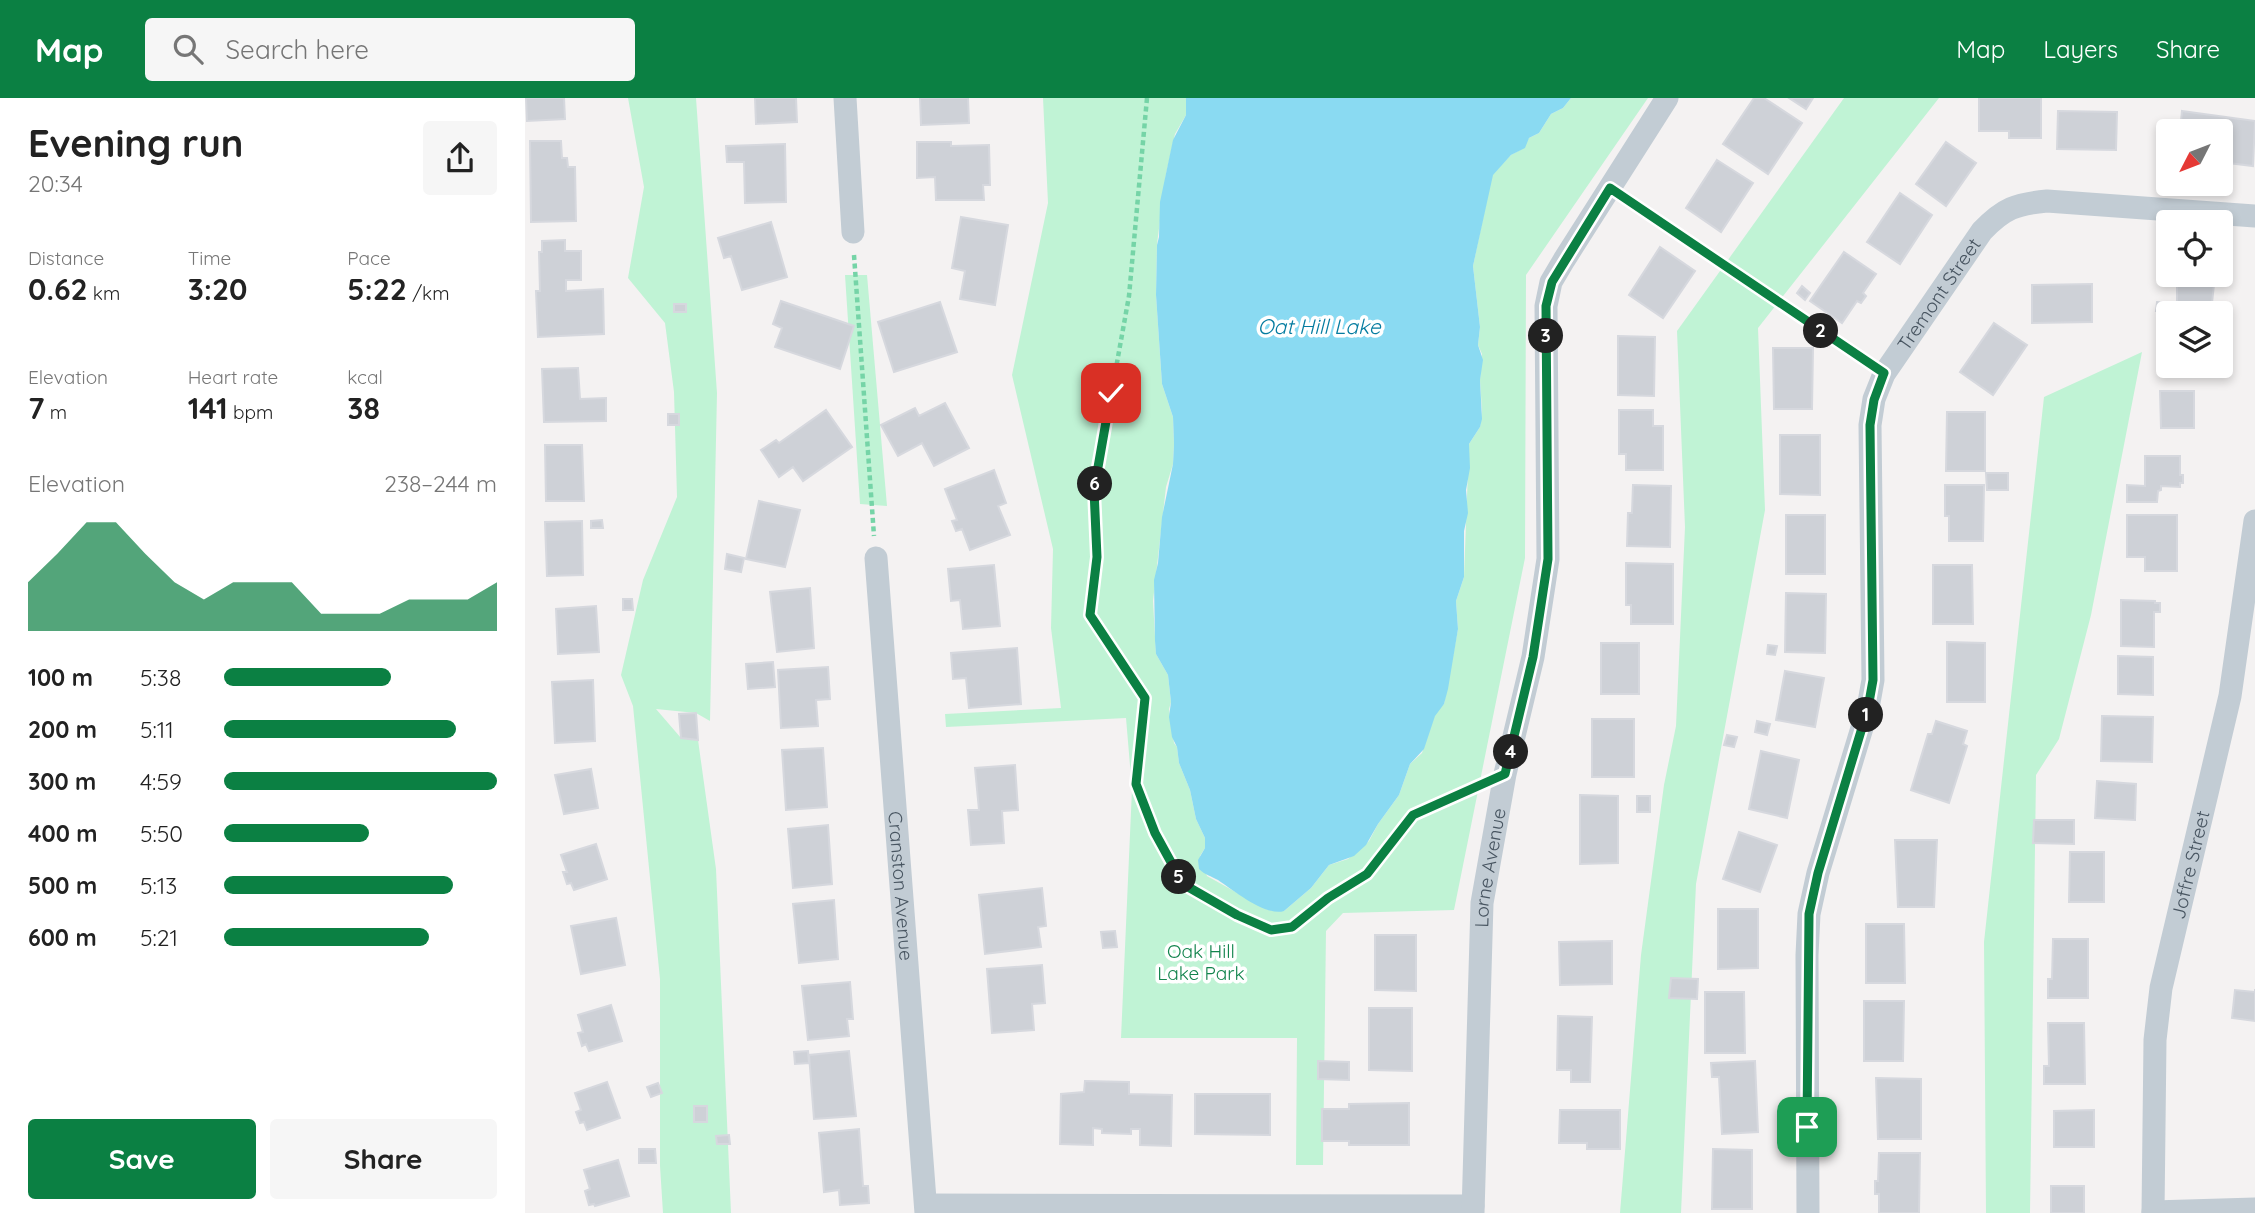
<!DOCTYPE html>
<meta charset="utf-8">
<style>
body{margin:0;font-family:Quicksand,sans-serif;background:#f6f6f6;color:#222;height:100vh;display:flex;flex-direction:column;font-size:26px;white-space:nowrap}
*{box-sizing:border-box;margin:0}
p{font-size:23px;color:#767676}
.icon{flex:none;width:38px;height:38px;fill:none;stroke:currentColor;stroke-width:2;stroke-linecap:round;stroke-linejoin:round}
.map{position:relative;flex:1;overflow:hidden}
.panel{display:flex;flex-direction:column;background:#fff;width:525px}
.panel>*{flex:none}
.needle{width:46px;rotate:228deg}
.tools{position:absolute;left:1631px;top:21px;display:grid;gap:14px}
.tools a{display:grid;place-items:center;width:77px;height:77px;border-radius:7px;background:#fff;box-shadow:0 4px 10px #0003;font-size:35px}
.pin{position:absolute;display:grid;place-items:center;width:60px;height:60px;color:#fff;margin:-30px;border-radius:14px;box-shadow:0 4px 10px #0006}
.km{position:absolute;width:35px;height:35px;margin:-18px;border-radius:50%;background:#222;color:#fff;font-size:19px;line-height:35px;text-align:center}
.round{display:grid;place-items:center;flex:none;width:74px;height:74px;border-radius:7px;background:#f6f6f6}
.headline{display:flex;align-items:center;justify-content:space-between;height:119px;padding:0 28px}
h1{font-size:38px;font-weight:700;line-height:52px}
.stats{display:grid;grid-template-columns:repeat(3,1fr);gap:10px;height:119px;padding:7px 28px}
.stats div{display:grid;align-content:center}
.stats b{font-size:30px;font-weight:700}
.stats small{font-size:19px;font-weight:400}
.stats p{font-size:19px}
.chart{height:196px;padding:14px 28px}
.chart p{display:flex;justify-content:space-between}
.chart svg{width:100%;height:126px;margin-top:7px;fill:#0b8043;opacity:.7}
.button{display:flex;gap:14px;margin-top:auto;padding:14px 28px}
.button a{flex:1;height:80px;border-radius:7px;background:#0b8043;color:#fff;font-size:28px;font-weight:700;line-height:80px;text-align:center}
.button a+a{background:#f6f6f6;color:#222}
ul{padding:0 28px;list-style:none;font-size:23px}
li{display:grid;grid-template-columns:112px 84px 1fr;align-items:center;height:52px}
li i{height:18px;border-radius:9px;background:#0b8043}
header{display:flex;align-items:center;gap:42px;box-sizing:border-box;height:98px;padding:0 35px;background:#0b8043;color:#fff}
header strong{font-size:33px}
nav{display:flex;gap:38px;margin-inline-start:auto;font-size:24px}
.search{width:490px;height:63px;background:#f6f6f6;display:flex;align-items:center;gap:18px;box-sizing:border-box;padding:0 24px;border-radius:7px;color:#767676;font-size:26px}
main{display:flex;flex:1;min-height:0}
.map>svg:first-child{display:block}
.green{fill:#c0f3d5}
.water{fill:#8adaf2}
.building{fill:#ced1d7;stroke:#d6d8de;stroke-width:2}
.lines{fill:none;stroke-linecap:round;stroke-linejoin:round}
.path{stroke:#75d4a7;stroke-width:4.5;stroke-dasharray:5 3.5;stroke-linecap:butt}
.street{stroke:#c2ccd4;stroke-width:23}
.route-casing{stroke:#fff;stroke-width:14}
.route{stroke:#0b8043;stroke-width:9}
.labels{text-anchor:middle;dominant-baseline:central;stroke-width:7;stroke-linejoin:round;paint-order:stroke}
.street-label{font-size:19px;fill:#485561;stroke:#fff}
.park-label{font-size:19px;fill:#12844d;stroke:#fff}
.water-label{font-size:21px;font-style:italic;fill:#057ca0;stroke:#fff}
</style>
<header>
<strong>Map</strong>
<div class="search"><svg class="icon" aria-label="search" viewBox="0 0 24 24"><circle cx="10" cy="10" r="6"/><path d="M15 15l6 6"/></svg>Search here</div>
<nav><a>Map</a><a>Layers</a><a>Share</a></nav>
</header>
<main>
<section class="panel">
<div class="headline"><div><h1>Evening run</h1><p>20:34</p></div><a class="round"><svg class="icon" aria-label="share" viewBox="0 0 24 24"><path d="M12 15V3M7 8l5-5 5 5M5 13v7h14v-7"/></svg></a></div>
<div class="stats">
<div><p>Distance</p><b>0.62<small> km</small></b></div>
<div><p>Time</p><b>3:20</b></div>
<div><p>Pace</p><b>5:22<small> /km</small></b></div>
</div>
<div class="stats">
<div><p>Elevation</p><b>7<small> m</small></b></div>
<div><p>Heart rate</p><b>141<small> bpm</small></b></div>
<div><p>kcal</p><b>38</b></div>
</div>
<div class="chart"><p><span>Elevation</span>238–244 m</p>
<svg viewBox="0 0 160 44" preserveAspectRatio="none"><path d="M0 44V27L10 17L20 6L30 6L40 17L50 27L60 33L70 27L80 27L90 27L100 38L110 38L120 38L130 33L140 33L150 33L160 27V44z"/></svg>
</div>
<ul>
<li><b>100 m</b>5:38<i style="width:61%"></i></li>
<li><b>200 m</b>5:11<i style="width:85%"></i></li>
<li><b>300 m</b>4:59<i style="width:100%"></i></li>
<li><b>400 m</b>5:50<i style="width:53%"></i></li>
<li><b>500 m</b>5:13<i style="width:84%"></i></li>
<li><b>600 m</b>5:21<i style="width:75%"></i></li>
</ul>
<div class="button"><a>Save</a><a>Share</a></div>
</section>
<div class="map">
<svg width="1730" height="1115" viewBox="0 0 1730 1115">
<rect width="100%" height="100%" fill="#f4f2f2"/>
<!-- green -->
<path class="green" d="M 103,0 L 171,0 L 192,295 L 185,623 L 171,615 L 131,611 L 156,640 L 173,642 L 191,771 L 206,1115 L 138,1115 L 135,1068 L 135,881 L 108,608 L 96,577 L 118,482 L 152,399 L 149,294 L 140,225 L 103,180 L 119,89 Z
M 518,0 L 661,0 L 661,17 L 650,36 L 641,76 L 632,146 L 631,197 L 637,286 L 648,319 L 649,346 L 648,366 L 641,389 L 628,503 L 631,556 L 643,577 L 646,604 L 644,611 L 649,645 L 652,649 L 654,665 L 665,692 L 671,721 L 680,740 L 680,750 L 675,758 L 682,778 L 743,812 L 759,813 L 786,790 L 804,767 L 823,761 L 844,743 L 853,726 L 874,697 L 885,666 L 897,655 L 911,613 L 919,606 L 933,531 L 931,503 L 939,479 L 944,346 L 955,329 L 957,313 L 955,282 L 957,256 L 953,247 L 955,229 L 948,168 L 967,77 L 986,57 L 995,52 L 1004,40 L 1014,35 L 1026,16 L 1038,10 L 1046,0 L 1123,0 L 1001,177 L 1000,460 L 929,812 L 818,815 L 801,833 L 798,1067 L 771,1067 L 772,940 L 596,940 L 607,691 L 601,620 L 421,629 L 420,616 L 536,610 L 526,530 L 528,451 L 487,277 L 523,105 Z
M 1319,0 L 1414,0 L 1233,230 L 1240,412 L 1171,786 L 1156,1115 L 1095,1115 L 1116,857 L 1139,687 L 1151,628 L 1160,429 L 1152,233 Z
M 320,177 L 342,177 L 362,408 L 335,406 Z
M 1617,254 L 1566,517 L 1534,641 L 1511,677 L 1505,1115 L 1461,1115 L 1459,844 L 1519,299 Z"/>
<!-- water -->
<path class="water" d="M 661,0 L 1046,0 L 1038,10 L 1026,16 L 1014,35 L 1004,40 L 1000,50 L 986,57 L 968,77 L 948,168 L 955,229 L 953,247 L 958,262 L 955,282 L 957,321 L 955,329 L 944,346 L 945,370 L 941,392 L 943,415 L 939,433 L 939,479 L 931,503 L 933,531 L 923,591 L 919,606 L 910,618 L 899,651 L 885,666 L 874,697 L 853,726 L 841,747 L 829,758 L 804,767 L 786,790 L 759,813 C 741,819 708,792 693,782 C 686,778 680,777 674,771 L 673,762 L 680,750 L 680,740 L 671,721 L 665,692 L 654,665 L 652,649 L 647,639 L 644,619 L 646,604 L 643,577 L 631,556 L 630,543 L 629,482 L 633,465 L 637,419 L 648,366 L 649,346 L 648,319 L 637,286 L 631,197 L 632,147 L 634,139 L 635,104 L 648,42 L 661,17 Z"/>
<!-- building -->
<path class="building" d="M 1,0 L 39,0 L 40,21 L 2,23 Z
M 230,0 L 271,0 L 272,24 L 231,26 Z
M 395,0 L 443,0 L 444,25 L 396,27 Z
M 1229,0 L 1239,0 L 1277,25 L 1243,76 L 1198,46 Z
M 1264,0 L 1288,0 L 1281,11 Z
M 1454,0 L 1516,0 L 1516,40 L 1484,40 L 1484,33 L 1454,33 Z
M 1533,13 L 1592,14 L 1591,52 L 1532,51 Z
M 1657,13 L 1730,23 L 1728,68 L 1696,64 L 1696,33 L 1655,33 Z
M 5,43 L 36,43 L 37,60 L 42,60 L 43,69 L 50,69 L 51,123 L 6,124 Z
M 392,44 L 426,44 L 426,48 L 464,47 L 465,87 L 458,87 L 459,102 L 411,102 L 410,79 L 392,80 Z
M 1421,44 L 1451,65 L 1421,108 L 1391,86 Z
M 260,46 L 261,104 L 220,105 L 219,64 L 202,64 L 201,48 Z
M 1192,62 L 1228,85 L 1196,134 L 1161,110 Z
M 1375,95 L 1407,117 L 1375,166 L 1342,144 Z
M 436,119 L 483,127 L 470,207 L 435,201 L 440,173 L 427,170 Z
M 246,124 L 262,179 L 217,192 L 206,158 L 199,160 L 193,140 Z
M 40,142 L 40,153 L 56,153 L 56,182 L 41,182 L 41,193 L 78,191 L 79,236 L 13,239 L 11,193 L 15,193 L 14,154 L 17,154 L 17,143 Z
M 1135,149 L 1170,173 L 1138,220 L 1104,197 Z
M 1319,154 L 1351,176 L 1338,195 L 1341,198 L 1336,205 L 1332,203 L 1317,225 L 1285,203 Z
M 1652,177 L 1690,177 L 1687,205 L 1652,205 Z
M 1567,186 L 1567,224 L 1507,225 L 1507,187 Z
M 1277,188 L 1285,195 L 1280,202 L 1272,195 Z
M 256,203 L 329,228 L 315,271 L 250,249 L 257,230 L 248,226 Z
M 415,204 L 432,254 L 369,274 L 353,224 Z
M 1632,204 L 1649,206 L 1648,215 L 1631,213 Z
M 149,206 L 161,206 L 161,214 L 149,214 Z
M 1469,225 L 1502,247 L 1468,297 L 1435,274 Z
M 1632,226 L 1643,226 L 1643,268 L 1676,268 L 1676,272 L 1632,272 Z
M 1093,238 L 1130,239 L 1129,298 L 1093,297 Z
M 1248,250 L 1288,250 L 1287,311 L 1249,311 Z
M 53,270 L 55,301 L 81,300 L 81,323 L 19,324 L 17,271 Z
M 1635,293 L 1669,293 L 1669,330 L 1636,330 Z
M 420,305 L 444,350 L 409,368 L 397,345 L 373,358 L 356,327 L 390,310 L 394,318 Z
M 301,312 L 327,349 L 278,383 L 268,369 L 254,379 L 236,352 L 251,342 L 254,345 Z
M 1094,312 L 1128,312 L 1128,328 L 1138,328 L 1138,372 L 1101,372 L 1101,356 L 1094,356 Z
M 1422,314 L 1460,314 L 1460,373 L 1421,373 Z
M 143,316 L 154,316 L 154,327 L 143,327 Z
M 1255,337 L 1295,337 L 1295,397 L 1255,396 Z
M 20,347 L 57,347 L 59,403 L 21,403 Z
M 1620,358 L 1655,358 L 1655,377 L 1658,377 L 1658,385 L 1655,385 L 1655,389 L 1636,388 L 1636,392 L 1633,393 L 1632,404 L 1602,404 L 1602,387 L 1620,388 Z
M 469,372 L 481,405 L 473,408 L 485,437 L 445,452 L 437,431 L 431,433 L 427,423 L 432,422 L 420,391 Z
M 1461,375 L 1483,375 L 1483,392 L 1462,392 Z
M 1108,387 L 1146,388 L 1145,449 L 1102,448 L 1103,415 L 1107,415 Z
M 1420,387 L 1459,387 L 1458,443 L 1424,443 L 1424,418 L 1420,418 Z
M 234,403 L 275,412 L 260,469 L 221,461 Z
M 1261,417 L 1300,417 L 1300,476 L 1261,476 Z
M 1602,417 L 1652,417 L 1652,473 L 1620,473 L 1620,459 L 1602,459 Z
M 77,422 L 78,430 L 66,430 L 66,423 Z
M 57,423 L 58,477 L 22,478 L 20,424 Z
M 202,456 L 219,460 L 216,474 L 200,471 Z
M 1101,465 L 1148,466 L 1148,526 L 1106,526 L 1106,507 L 1101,507 Z
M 469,467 L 475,528 L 438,531 L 435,502 L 426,503 L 423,471 Z
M 1408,467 L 1447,467 L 1448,526 L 1408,526 Z
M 285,490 L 289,550 L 252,554 L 245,494 Z
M 1261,495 L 1301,496 L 1300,555 L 1260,554 Z
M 98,501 L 107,501 L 108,512 L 98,512 Z
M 1596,502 L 1630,503 L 1630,505 L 1635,505 L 1635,514 L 1629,514 L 1629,549 L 1596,548 Z
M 71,508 L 74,554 L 33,556 L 31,511 Z
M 1422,544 L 1460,545 L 1460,604 L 1422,604 Z
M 1076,545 L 1114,545 L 1114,596 L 1076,596 Z
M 1243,547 L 1252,548 L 1250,557 L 1242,556 Z
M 492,550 L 496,606 L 444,610 L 441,580 L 428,581 L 426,555 Z
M 1593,558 L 1628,559 L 1628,597 L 1593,596 Z
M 248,564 L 250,589 L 223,591 L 221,566 Z
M 303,569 L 305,601 L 291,602 L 293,628 L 256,630 L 253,572 Z
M 1260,573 L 1299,580 L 1290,629 L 1251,622 Z
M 68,582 L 70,643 L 30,645 L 27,584 Z
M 171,615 L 173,642 L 156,640 L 154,616 Z
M 1577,618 L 1628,619 L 1627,664 L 1576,663 Z
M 1067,621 L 1109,621 L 1109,679 L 1067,679 Z
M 1232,623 L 1245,626 L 1242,637 L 1230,634 Z
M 1411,623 L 1442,633 L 1438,646 L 1442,648 L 1424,705 L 1386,692 L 1403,636 L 1407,636 Z
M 1202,637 L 1212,639 L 1209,649 L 1199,647 Z
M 298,650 L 302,709 L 261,712 L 257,652 Z
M 1236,653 L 1274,662 L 1262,720 L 1224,711 Z
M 490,667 L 493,712 L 477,713 L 479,745 L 446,747 L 443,712 L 454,712 L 450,670 Z
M 66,671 L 73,710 L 39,716 L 30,677 Z
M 1572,683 L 1611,686 L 1610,722 L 1570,720 Z
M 1055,697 L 1093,698 L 1093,765 L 1055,766 Z
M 1112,698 L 1125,698 L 1125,714 L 1112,714 Z
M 1509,722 L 1549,722 L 1549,746 L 1508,745 Z
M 303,727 L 307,786 L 268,790 L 263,731 Z
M 1214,734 L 1252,747 L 1235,794 L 1198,781 Z
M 1370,742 L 1412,742 L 1409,809 L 1373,809 Z
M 71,746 L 82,781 L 49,792 L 46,785 L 42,786 L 38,774 L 42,774 L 36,757 Z
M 1545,754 L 1579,754 L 1579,804 L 1544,804 Z
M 517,790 L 521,828 L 513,829 L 516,849 L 460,856 L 454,797 Z
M 309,802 L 313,861 L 274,865 L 268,806 Z
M 1193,811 L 1233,811 L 1233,870 L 1193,871 Z
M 91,820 L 100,867 L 56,876 L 46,828 Z
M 1341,826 L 1379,826 L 1380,885 L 1341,885 Z
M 590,833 L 592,849 L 578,850 L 576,834 Z
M 850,837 L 891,837 L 891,893 L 850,892 Z
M 1528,841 L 1563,841 L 1563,900 L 1523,900 L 1523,881 L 1527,881 Z
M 1087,843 L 1087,886 L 1035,887 L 1034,844 Z
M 517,867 L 520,905 L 507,906 L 509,932 L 467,935 L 462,871 Z
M 1146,880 L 1173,881 L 1172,901 L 1144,900 Z
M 325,884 L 328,921 L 322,921 L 324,938 L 283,942 L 277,888 Z
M 1730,891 L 1730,923 L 1707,920 L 1710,892 L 1730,894 Z
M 1180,894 L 1219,894 L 1220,955 L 1180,955 Z
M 1339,903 L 1379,903 L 1378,963 L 1339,963 Z
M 86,907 L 97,943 L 64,953 L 61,946 L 57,948 L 53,935 L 58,934 L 53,917 Z
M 844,910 L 887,910 L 887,973 L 844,972 Z
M 1033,918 L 1067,919 L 1065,984 L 1046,984 L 1046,972 L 1032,972 Z
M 1523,925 L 1559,925 L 1560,986 L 1519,986 L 1519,968 L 1524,968 Z
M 283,953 L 284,965 L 270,966 L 269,954 Z
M 324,953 L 331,1018 L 289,1021 L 284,957 Z
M 793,963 L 824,964 L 824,982 L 793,981 Z
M 1230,963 L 1233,1034 L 1197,1036 L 1194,979 L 1187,979 L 1186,965 Z
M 1351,980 L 1396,981 L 1396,1041 L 1353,1041 Z
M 560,983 L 604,984 L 604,996 L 647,997 L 646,1048 L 615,1047 L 615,1031 L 606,1031 L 606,1036 L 577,1035 L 577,1031 L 568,1030 L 568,1047 L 535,1046 L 536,996 L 559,994 Z
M 82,984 L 95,1020 L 62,1032 L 59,1024 L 55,1025 L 51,1014 L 56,1012 L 50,995 Z
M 133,985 L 137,995 L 126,999 L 122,989 Z
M 670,996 L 745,996 L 745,1037 L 670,1036 Z
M 884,1005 L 884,1047 L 824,1047 L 824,1043 L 797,1043 L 797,1011 L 824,1011 L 824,1006 Z
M 169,1008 L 182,1008 L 182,1024 L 169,1024 Z
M 1035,1012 L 1095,1012 L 1095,1051 L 1062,1051 L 1062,1045 L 1034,1045 Z
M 1569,1012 L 1569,1049 L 1529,1049 L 1529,1013 Z
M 334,1031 L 338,1088 L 343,1088 L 344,1105 L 315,1107 L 314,1092 L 299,1094 L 294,1035 Z
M 204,1037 L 205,1046 L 192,1046 L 191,1038 Z
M 114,1051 L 130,1051 L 131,1065 L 114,1065 Z
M 1188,1051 L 1227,1052 L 1227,1111 L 1187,1111 Z
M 1354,1055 L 1395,1055 L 1394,1115 L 1354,1115 L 1354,1096 L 1350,1096 L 1350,1083 L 1353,1083 Z
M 93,1062 L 104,1098 L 70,1108 L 69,1106 L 64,1107 L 60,1093 L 65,1091 L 59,1072 Z
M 1526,1088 L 1559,1088 L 1559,1115 L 1526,1115 Z"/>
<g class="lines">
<!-- path -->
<path class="path" d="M 622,0 L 604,198 L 569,392 L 572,459 L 565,517 L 620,600 L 611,686 L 630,735 L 658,786 L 712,817 L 746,832 L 767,829 L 803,800 L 842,776 L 888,717 L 954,688
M 1104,104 L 1341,263
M 329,157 L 349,438"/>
<!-- street -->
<g class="street">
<path d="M 320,0 L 328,134"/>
<path id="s1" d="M 351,460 L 401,1115"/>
<path d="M 401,1107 L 948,1108"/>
<path d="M 1628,1114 L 1730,1111"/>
<path id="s2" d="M 948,1115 L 957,805 L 980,676 L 1008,559 L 1023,461 L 1021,208 L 1026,184 L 1039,162 L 1142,0"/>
<path id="s3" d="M 1283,1115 L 1282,857 L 1284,816 L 1293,775 L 1343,610 L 1348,582 L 1345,327 L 1349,301 L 1359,276 L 1457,133 C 1479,110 1491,106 1522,103 L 1730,118"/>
<path id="s4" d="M 1628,1115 L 1630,942 L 1636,890 L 1705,598 L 1730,423"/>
</g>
</g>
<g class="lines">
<defs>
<path id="route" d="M 586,295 L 569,392 L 572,459 L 565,517 L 620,600 L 611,686 L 630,735 L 658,786 L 712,817 L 746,832 L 767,829 L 803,800 L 842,776 L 888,717 L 980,676 L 1008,559 L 1023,461 L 1021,208 L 1027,184 L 1085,90 L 1359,275 L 1349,302 L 1345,327 L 1348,582 L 1343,610 L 1293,775 L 1284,816 L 1282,1029"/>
</defs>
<!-- route casing -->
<use href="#route" class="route-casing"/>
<!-- route -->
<use href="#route" class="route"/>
</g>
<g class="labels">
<!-- street labels -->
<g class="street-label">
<text stroke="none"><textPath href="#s3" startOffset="947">Tremont Street</textPath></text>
<text stroke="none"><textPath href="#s4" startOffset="352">Joffre Street</textPath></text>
<text stroke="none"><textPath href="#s2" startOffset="346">Lorne Avenue</textPath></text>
<text stroke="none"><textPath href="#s1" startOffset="329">Cranston Avenue</textPath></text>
</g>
<!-- park labels -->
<g class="park-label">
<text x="676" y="853">Oak Hill<tspan x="676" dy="22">Lake Park</tspan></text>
</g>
<!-- water labels -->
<g class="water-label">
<text x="794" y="228">Oat Hill Lake</text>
</g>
</g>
</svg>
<div class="tools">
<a><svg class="needle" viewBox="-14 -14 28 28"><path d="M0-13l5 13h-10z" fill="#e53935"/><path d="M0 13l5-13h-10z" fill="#767676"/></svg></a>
<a><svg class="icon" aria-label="locate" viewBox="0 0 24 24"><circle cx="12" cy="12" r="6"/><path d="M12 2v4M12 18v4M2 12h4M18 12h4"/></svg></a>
<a><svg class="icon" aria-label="layers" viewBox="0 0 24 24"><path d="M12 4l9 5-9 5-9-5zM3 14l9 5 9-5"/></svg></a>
</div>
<div class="pin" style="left:1282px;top:1029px;background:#1e9e55"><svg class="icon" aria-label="arrive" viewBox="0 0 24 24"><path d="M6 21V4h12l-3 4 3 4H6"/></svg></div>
<div class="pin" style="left:586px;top:295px;background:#d93025"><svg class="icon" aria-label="check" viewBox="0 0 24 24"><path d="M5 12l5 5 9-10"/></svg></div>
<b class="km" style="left:1341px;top:617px">1</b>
<b class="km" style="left:1296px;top:233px">2</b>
<b class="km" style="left:1021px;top:238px">3</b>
<b class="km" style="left:986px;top:654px">4</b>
<b class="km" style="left:654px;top:779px">5</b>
<b class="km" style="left:570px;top:386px">6</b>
</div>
</main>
